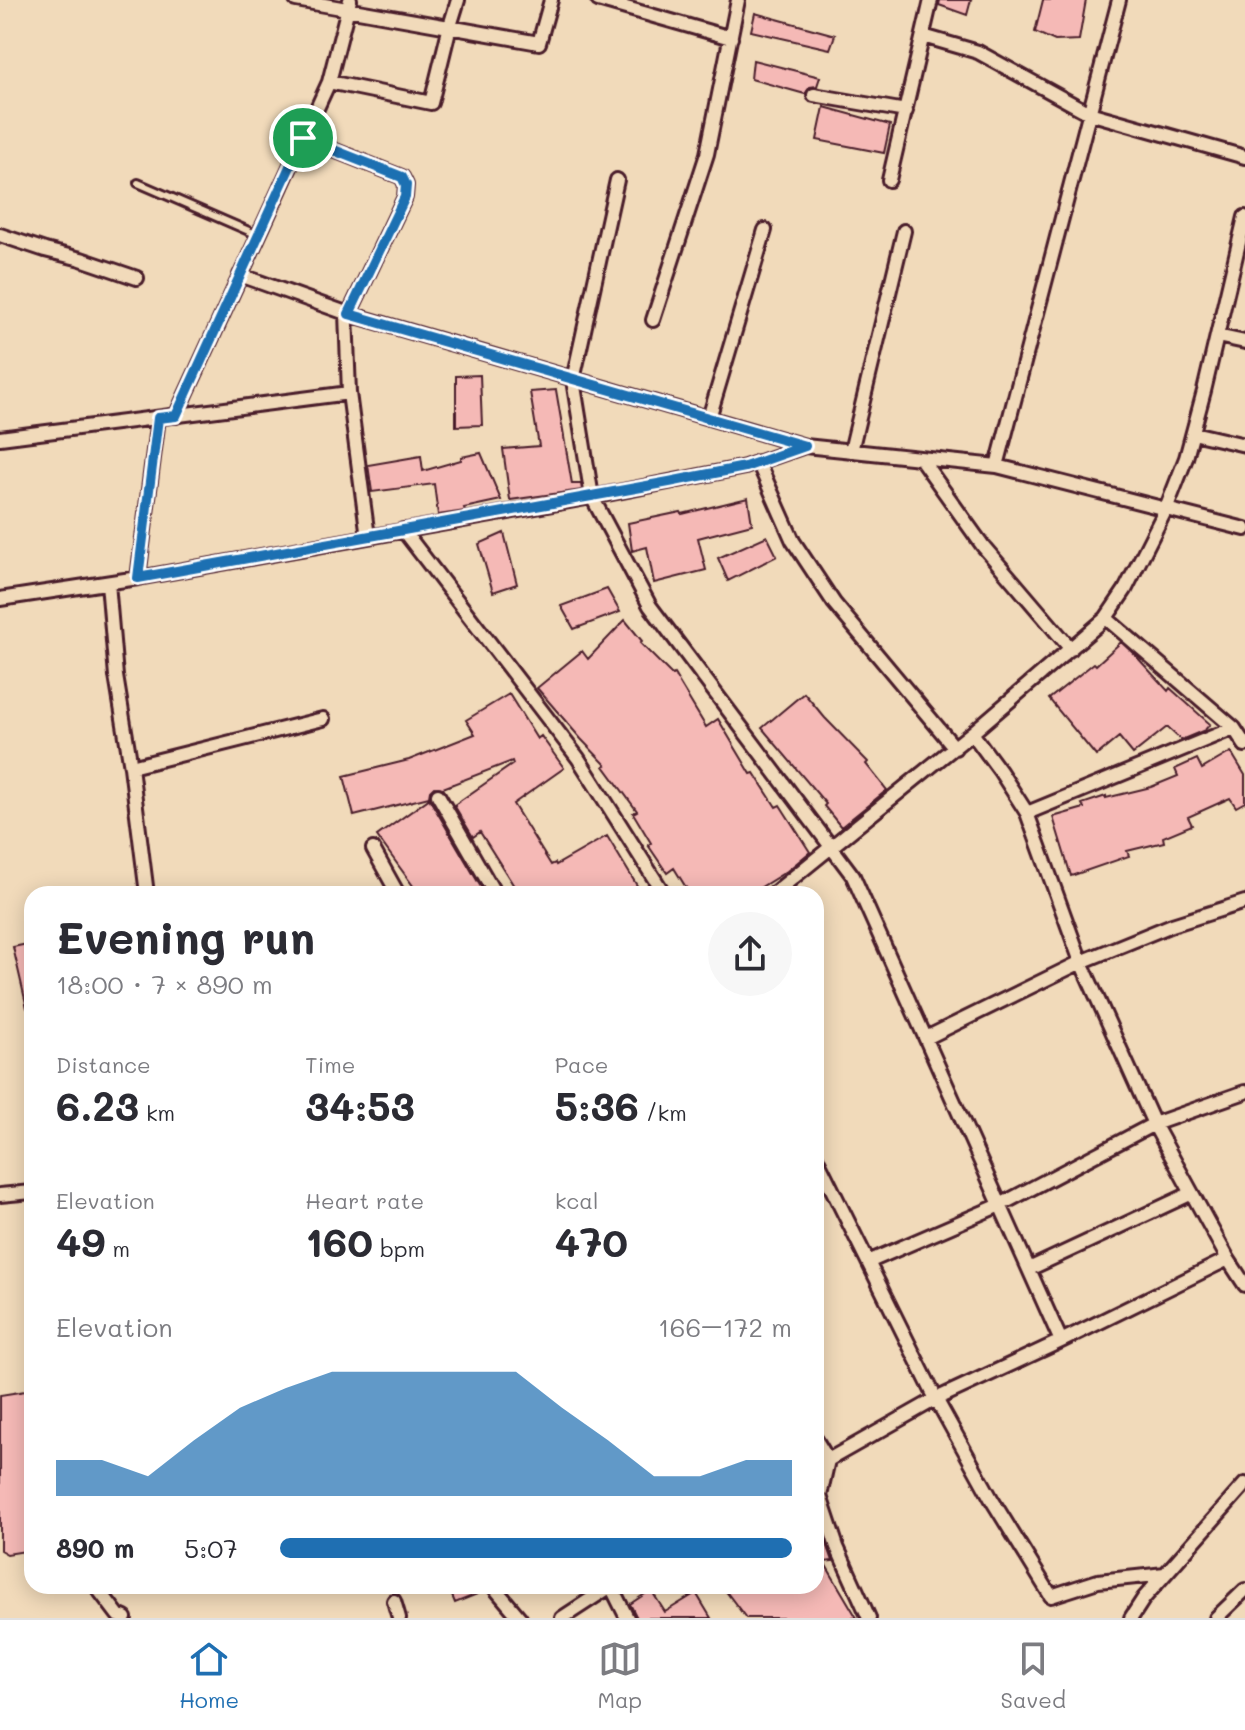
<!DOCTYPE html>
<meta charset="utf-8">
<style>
body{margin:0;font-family:Mali,sans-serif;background:#f7f7f7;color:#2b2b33;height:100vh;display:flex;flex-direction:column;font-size:30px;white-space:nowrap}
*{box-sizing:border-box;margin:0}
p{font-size:26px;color:#7c7c81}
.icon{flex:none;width:44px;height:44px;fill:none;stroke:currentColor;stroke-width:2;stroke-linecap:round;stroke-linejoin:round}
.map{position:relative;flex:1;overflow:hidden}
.side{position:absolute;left:24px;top:886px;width:800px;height:708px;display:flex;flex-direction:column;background:#fff;border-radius:24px;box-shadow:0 4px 20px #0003}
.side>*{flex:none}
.pin{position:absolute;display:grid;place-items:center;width:68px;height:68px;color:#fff;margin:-34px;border:4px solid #fff;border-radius:50%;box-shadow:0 2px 8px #0007}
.round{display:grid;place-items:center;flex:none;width:84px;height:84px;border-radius:42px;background:#f7f7f7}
.headline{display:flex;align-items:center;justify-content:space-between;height:136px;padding:0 32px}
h1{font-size:44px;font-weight:700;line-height:60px}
.figures{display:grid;grid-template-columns:repeat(3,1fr);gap:12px;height:136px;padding:8px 32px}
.figures div{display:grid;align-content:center}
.figures b{font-size:40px;font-weight:700}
.figures small{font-size:22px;font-weight:400}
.figures p{font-size:22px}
.chart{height:224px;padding:16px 32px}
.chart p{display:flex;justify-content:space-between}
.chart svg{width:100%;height:144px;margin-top:8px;fill:#1f6fb2;opacity:.7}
ul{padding:0 32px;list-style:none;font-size:26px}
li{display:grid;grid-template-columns:128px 96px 1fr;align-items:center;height:60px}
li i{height:20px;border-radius:10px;background:#1f6fb2}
.tab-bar{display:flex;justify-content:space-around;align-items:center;height:112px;border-top:2px solid #e1e1e2;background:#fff;font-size:22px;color:#7c7c81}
.tab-bar a{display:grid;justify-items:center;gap:4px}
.tab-bar .current{color:#1f6fb2}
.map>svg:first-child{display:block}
.building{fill:#f5b9b6;stroke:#4a1f2b;stroke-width:2}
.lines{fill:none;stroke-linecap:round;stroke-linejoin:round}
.lane-casing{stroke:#4a1f2b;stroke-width:12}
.street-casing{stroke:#4a1f2b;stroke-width:18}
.lane{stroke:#f1daba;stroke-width:6}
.street{stroke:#f1daba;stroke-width:12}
.route-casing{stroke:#fff;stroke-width:16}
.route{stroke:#1f6fb2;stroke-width:10}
</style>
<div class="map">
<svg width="1245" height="1618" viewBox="0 0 1245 1618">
<rect width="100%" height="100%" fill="#f1daba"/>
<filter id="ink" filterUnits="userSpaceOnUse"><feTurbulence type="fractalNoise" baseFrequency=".0125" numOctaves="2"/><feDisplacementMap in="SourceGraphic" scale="16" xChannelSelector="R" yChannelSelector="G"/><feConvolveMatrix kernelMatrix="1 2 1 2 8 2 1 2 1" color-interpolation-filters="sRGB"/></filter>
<g filter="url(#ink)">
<!-- building -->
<path class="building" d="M 940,0 L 971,0 L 967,15 L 939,5 Z
M 1043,0 L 1086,0 L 1079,40 L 1055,41 L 1035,32 Z
M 755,13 L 835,35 L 830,49 L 751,31 Z
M 753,60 L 820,77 L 817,86 L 810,87 L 805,94 L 751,79 Z
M 824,107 L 890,125 L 884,153 L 817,140 Z
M 480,375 L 482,425 L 456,426 L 456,376 Z
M 556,390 L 572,484 L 581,484 L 582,490 L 510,500 L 503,449 L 539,446 L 530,392 Z
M 481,453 L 501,500 L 464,508 L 465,511 L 438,515 L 434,484 L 372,492 L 368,465 L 421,456 L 423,471 L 461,460 L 461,457 Z
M 748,498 L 752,524 L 698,538 L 706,570 L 654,583 L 647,547 L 632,551 L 628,523 L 681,512 L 682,514 Z
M 504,533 L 517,584 L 493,592 L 479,544 Z
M 767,536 L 777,556 L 728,581 L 718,558 Z
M 607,589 L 620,612 L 574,629 L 561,606 Z
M 625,620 L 642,641 L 640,643 L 672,675 L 674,674 L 706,727 L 718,719 L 751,774 L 754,773 L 776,807 L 780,805 L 810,852 L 787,871 L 750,894 L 690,894 L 674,868 L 667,873 L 648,845 L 651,843 L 633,813 L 637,811 L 604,766 L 606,765 L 581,739 L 537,688 L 582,651 L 588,659 Z
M 1121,642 L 1136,656 L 1168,691 L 1170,688 L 1210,724 L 1205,730 L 1181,740 L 1167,727 L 1133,754 L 1119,737 L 1096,756 L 1049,699 L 1094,663 L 1096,665 Z
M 804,693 L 825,718 L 868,762 L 866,764 L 887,790 L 841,827 L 824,806 L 826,804 L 762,728 Z
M 509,694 L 537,739 L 541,736 L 564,768 L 513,804 L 551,865 L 555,863 L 556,865 L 607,836 L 639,889 L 631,894 L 519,894 L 480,832 L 473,837 L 454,805 L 513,764 L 512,761 L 443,788 L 434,787 L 430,791 L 429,797 L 354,816 L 344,776 L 409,760 L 475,734 L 466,720 Z
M 1231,752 L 1245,775 L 1245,802 L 1236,807 L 1230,798 L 1188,817 L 1192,825 L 1163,837 L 1164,842 L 1127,851 L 1129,856 L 1071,876 L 1053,817 L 1084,808 L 1082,804 L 1106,796 L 1106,798 L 1151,787 L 1178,776 L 1175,769 L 1197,759 L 1202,769 Z
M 430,798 L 430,800 L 485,894 L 419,894 L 377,836 Z
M 32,943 L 32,1008 L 27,1008 L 13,947 Z
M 32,1390 L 32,1550 L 7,1554 L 0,1550 L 0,1395 Z
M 816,1512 L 833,1561 L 824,1562 L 857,1618 L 746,1618 L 722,1586 L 816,1586 Z
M 448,1586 L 484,1586 L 485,1591 L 455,1603 Z
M 651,1590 L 665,1612 L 696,1593 L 711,1618 L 637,1618 L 630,1604 Z"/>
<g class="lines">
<defs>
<path id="lane" d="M 138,183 L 258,235"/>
<path id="street" d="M 296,0 L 539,43 L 551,0
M 598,0 L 731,38
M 1119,0 L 997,466 L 1166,509 L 1125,590 L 1106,618 L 972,733 L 1000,771 L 1027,813 L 1081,962 L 1154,1124 L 1228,1259 L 1245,1285
M 923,36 L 978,52 L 1089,113 L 1245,157
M 329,82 L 431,103 L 450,26 L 458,0
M 814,95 L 906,111
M 303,138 L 402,177 L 406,185 L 405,197 L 349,314
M 617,180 L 573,380 L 592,497 L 650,606 L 853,876 L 1061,1341
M 889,180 L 931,0
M 1245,217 L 1204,391 L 1186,458 L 1166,509 L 1245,529
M 0,235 L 45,250 L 81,259 L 137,278
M 240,275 L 346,313 L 805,446
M 346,313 L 349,393 L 368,537
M 653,320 L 707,154 L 738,0
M 1217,336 L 1245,342
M 176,416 L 329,82 L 350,0
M 709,418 L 765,230
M 1193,433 L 1245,445
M 0,438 L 349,393
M 851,451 L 904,231
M 921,459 L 983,546 L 1071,649
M 758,462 L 793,541 L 834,603 L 955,748
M 403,530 L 578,758 L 664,894
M 138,578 L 158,418
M 108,583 L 116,676 L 131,767 L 147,894
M 0,599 L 138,578 L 592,497 L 745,467 L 805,446 L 997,466
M 1106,618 L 1234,728 L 1245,745
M 131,767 L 323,719
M 438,795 L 495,894
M 1027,813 L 1234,728
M 373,849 L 398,894
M 773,894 L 972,733
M 926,1038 L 1081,962 L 1172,925 L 1245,902
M 816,1157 L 936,1399 L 992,1500 L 1051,1596 L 1098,1581 L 1165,1574
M 0,1195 L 32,1192
M 868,1262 L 1000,1205 L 1154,1124 L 1245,1092
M 1029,1269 L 1192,1193
M 816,1440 L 828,1460 L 816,1467
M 96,1586 L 118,1615 L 125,1618
M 493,1586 L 520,1618
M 611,1586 L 627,1618
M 394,1601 L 399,1618
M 562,1618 L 611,1586
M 869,1618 L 837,1547 L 820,1496 L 828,1460 L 936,1399 L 1061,1341 L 1228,1259
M 1131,1618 L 1144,1598 L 1245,1484
M 1216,1618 L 1245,1590"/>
</defs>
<!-- lane casing -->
<use href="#lane" class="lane-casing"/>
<!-- street casing -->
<use href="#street" class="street-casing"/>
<!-- lane -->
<use href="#lane" class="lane"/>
<!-- street -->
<use href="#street" class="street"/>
</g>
</g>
<g class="lines" filter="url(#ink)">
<defs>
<path id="route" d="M 303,138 L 402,177 L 406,185 L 405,197 L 349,314 L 805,446 L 745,467 L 669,482 L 138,578 L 158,418 L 176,416 Z"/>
</defs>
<!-- route casing -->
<use href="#route" class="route-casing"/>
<!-- route -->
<use href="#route" class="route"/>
</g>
</svg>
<div class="pin" style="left:303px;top:138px;background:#1e9e55"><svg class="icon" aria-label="arrive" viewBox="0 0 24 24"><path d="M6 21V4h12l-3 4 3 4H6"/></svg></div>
<section class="side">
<div class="headline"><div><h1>Evening run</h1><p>18:00 · 7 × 890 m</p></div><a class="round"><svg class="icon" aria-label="share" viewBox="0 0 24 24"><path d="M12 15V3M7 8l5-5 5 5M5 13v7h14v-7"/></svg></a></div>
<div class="figures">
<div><p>Distance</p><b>6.23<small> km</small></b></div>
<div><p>Time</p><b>34:53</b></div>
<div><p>Pace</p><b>5:36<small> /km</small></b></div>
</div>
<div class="figures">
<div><p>Elevation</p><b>49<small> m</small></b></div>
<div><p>Heart rate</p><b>160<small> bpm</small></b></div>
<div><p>kcal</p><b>470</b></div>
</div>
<div class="chart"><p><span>Elevation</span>166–172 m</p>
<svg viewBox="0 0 160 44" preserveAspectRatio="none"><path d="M0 44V33L10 33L20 38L30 27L40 17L50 11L60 6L70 6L80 6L90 6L100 6L110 17L120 27L130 38L140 38L150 33L160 33V44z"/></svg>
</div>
<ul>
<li><b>890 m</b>5:07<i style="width:100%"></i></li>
</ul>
</section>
</div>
<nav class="tab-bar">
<a class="current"><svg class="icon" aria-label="home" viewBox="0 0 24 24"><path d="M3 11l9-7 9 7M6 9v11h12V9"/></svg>Home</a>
<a><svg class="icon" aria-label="map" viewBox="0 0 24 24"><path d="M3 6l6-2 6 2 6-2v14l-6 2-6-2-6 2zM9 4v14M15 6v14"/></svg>Map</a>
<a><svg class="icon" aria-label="saved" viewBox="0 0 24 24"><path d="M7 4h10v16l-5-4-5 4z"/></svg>Saved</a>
</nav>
